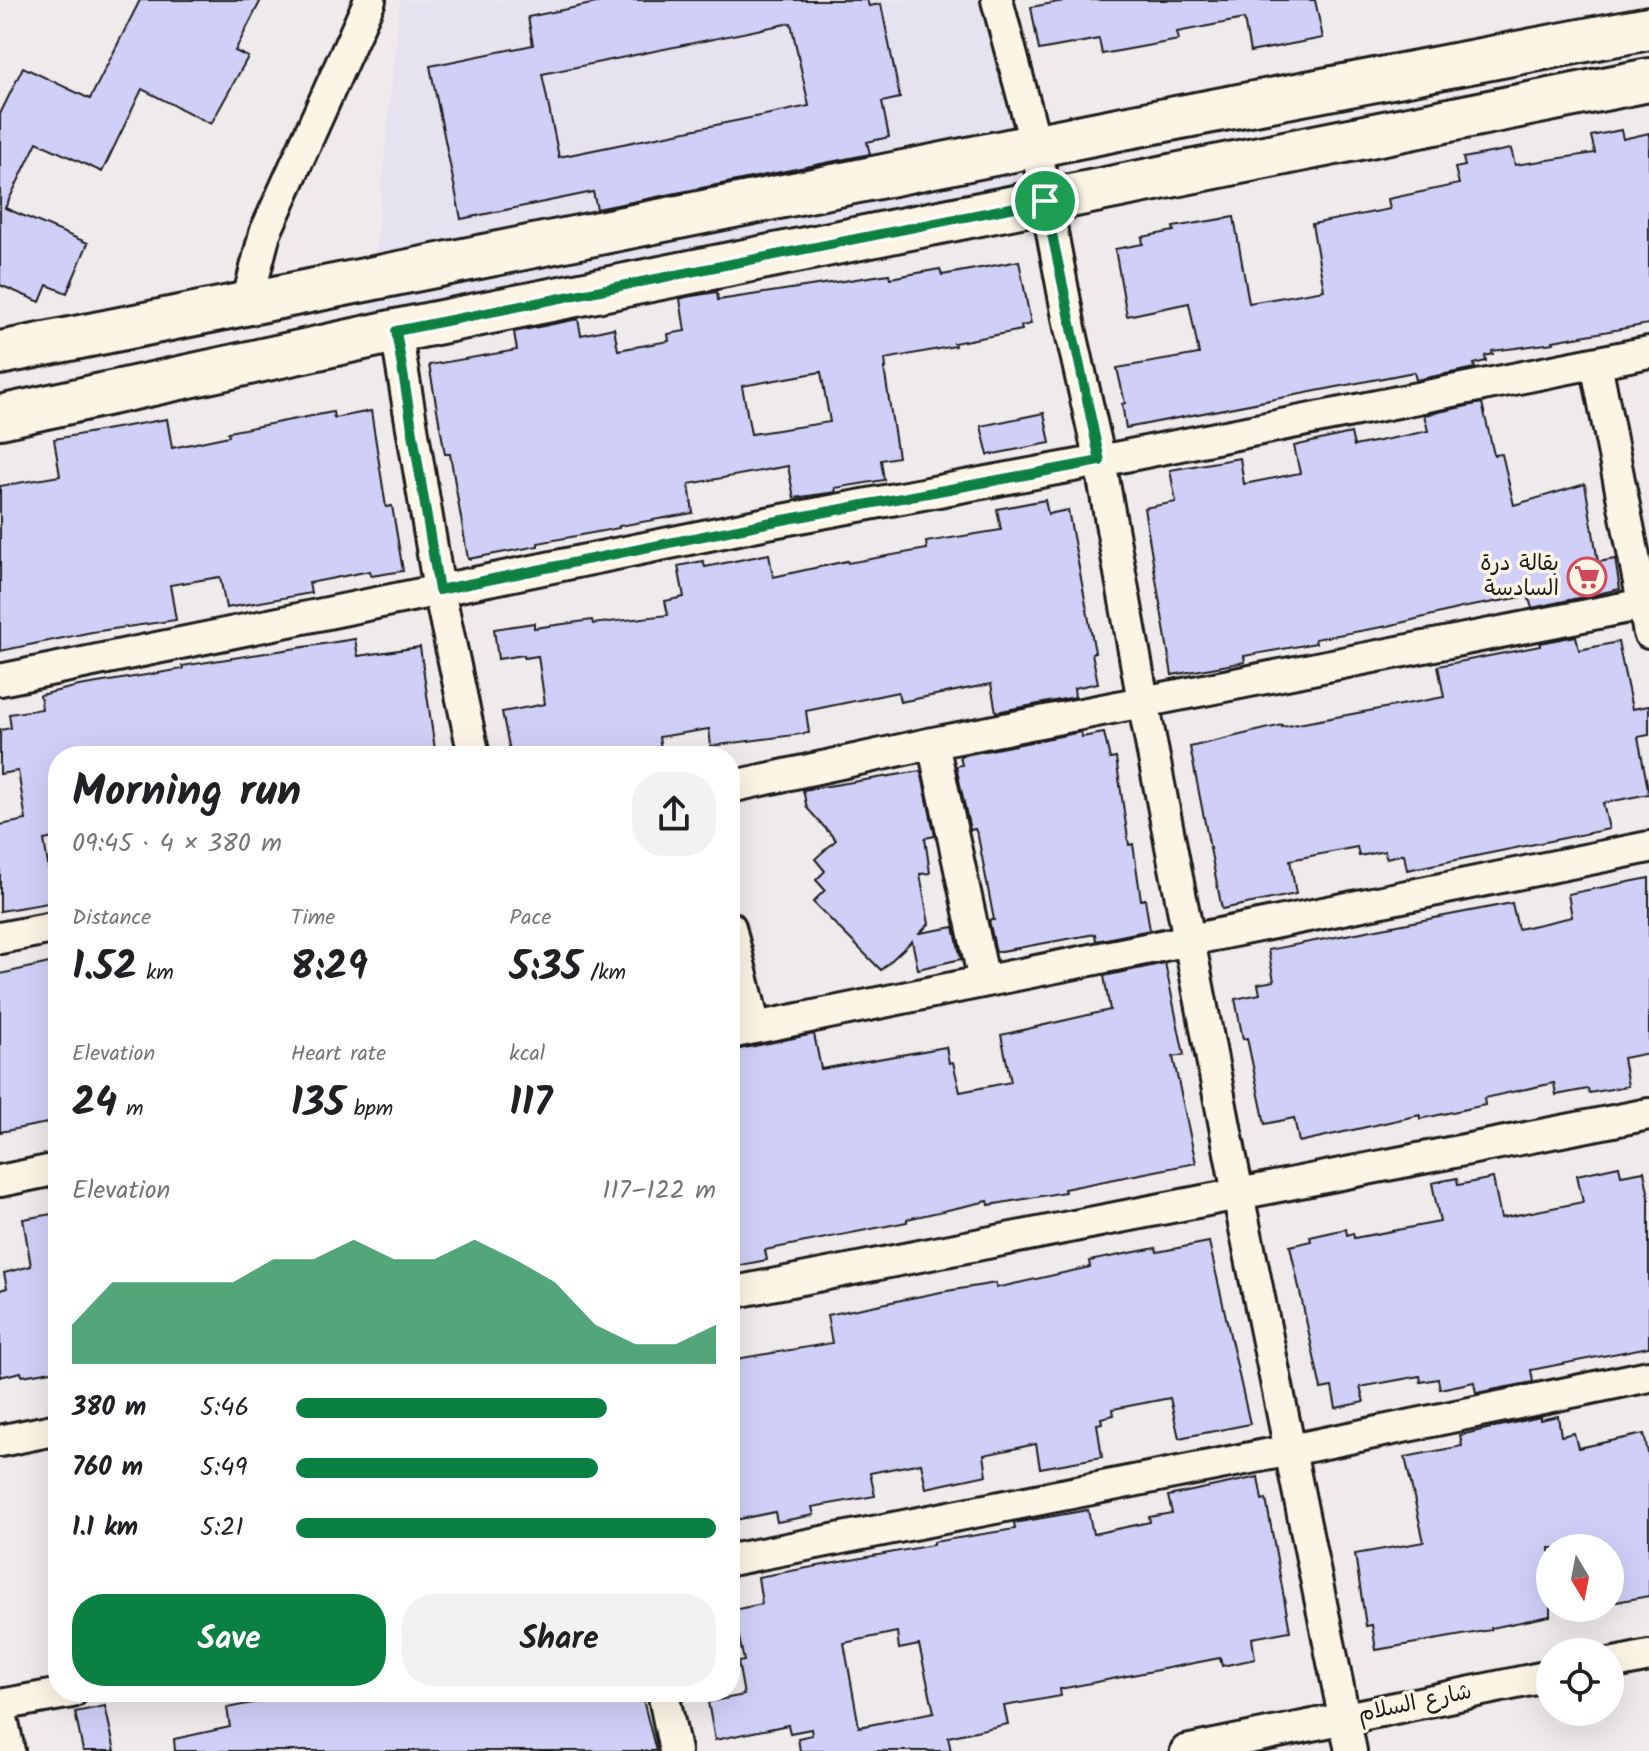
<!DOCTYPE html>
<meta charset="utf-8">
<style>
body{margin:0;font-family:Kalam,"Playpen Sans Arabic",sans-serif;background:#f2f2f2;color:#202124;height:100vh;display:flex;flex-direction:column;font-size:30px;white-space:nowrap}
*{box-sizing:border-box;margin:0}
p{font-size:26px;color:#757577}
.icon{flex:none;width:44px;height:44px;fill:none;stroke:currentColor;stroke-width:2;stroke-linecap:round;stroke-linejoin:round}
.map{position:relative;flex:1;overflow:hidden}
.drawer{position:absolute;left:48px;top:746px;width:692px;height:956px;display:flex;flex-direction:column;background:#fff;border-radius:32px;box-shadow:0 8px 32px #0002}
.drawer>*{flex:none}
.needle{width:52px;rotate:170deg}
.controls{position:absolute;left:1536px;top:1534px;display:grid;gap:16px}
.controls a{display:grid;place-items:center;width:88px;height:88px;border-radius:50%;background:#fff;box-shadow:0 8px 32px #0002;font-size:40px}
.pin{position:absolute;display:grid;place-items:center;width:68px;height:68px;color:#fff;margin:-34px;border:4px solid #fff;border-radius:50%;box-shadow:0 2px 8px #0007}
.round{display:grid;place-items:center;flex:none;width:84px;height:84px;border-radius:32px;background:#f2f2f2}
.headline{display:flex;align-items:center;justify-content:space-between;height:136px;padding:0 24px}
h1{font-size:44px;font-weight:700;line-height:60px}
.metrics{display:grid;grid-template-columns:repeat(3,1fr);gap:12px;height:136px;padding:8px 24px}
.metrics div{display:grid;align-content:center}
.metrics b{font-size:40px;font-weight:700}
.metrics small{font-size:22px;font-weight:400}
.metrics p{font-size:22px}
.chart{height:224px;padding:16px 24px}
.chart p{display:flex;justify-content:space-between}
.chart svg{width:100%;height:144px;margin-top:8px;fill:#0b8043;opacity:.7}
.primary-button{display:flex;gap:16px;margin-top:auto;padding:16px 24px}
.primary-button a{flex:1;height:92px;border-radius:32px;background:#0b8043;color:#fff;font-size:32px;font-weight:700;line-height:92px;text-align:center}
.primary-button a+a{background:#f2f2f2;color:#202124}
ul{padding:0 24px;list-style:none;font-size:26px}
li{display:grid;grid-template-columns:128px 96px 1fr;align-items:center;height:60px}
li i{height:20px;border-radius:10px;background:#0b8043}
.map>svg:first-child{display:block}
.built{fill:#e6e2ef}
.building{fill:#d0cff8;stroke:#1c1c1c;stroke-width:2;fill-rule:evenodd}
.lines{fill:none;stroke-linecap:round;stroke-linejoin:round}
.street-casing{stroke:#1c1c1c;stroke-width:36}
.secondary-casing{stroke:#1c1c1c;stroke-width:48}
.street{stroke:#fcf5e5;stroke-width:30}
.secondary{stroke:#fcf5e5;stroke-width:42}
.route-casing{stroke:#fff;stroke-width:16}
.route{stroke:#0b8043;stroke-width:10}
.labels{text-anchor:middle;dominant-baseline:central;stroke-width:7;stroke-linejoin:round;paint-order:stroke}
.poi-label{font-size:22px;fill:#1c1c1c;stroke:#fcf5e5;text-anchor:end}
.street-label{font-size:22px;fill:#1c1c1c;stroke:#fcf5e5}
</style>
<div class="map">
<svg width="1649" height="1751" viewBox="0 0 1649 1751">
<rect width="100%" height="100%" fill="#efeaeb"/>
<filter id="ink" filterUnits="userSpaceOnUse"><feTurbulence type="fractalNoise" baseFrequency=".0125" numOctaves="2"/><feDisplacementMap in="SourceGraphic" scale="16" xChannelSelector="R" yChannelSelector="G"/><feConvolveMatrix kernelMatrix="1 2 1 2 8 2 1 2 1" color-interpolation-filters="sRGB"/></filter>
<g filter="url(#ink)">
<!-- built -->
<path class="built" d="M 400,0 L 984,0 L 1023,187 L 368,328 Z"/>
<!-- building -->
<path class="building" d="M 140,0 L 261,0 L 235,51 L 248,57 L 211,124 L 142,89 L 102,172 L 37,142 L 5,208 L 88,243 L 67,293 L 47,285 L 40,302 L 0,285 L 0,114 L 23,67 L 90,99 Z
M 611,0 L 867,0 L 869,6 L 881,4 L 900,98 L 882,102 L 889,137 L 867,142 L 870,154 L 597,209 L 593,192 L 461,219 L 430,66 L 533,45 L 528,17 ZM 791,23 L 809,106 L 559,157 L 542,74 Z
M 1069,0 L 1315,0 L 1323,38 L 1250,52 L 1244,19 L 1177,32 L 1179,40 L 1102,54 L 1099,39 L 1039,50 L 1031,7 Z
M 1621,130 L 1623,139 L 1649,133 L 1649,324 L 1553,341 L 1554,343 L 1492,351 L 1493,354 L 1485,356 L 1486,361 L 1474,364 L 1475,368 L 1416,380 L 1414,372 L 1126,428 L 1122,404 L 1125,403 L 1117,368 L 1199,354 L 1189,303 L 1127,316 L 1115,249 L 1143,244 L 1142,237 L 1174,231 L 1173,227 L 1234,217 L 1249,303 L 1324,290 L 1312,224 L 1390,209 L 1388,199 L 1459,184 L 1455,168 L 1465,166 L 1463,158 L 1511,149 L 1515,165 L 1595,153 L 1591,136 Z
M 1019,261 L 1031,324 L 1021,326 L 1022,330 L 954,343 L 955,346 L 885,359 L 886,368 L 884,368 L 898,457 L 881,460 L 884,480 L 835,488 L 836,492 L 794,498 L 788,466 L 689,484 L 693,513 L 619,526 L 619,528 L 538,543 L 538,546 L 468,559 L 450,454 L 445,454 L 429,365 L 517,350 L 514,332 L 578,319 L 581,335 L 614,328 L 618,350 L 669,341 L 668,334 L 685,331 L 680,299 L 686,297 L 717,292 L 718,300 L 889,274 L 890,278 L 940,269 L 942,275 ZM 821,372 L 830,422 L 751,434 L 742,386 Z
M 1482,403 L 1494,455 L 1502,454 L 1514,505 L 1585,484 L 1598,562 L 1615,559 L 1620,589 L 1532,608 L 1528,596 L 1461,608 L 1388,626 L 1315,639 L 1316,643 L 1244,656 L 1245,662 L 1172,675 L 1144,508 L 1176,502 L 1170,470 L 1240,458 L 1244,484 L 1300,473 L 1294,446 L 1351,433 L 1354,446 L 1428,431 L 1424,415 Z
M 371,411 L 386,507 L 392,506 L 403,571 L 371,576 L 370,571 L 309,583 L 311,593 L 226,608 L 220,577 L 170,585 L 176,620 L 92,632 L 0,651 L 0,486 L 60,476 L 54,439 L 167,419 L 172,448 L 229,436 L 228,432 L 333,412 L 334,418 Z
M 1044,413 L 1050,443 L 988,455 L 981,426 Z
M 1045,500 L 1048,514 L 1068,510 L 1095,652 L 1092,653 L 1098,683 L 1074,688 L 1075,697 L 996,712 L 991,684 L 900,702 L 898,692 L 806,711 L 809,733 L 711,746 L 709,729 L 659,737 L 661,749 L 618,756 L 511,756 L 502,712 L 545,704 L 538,656 L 524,658 L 524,655 L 498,659 L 494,629 L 534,623 L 534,628 L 592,620 L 593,624 L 668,615 L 665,601 L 684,597 L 678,566 L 703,561 L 705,567 L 769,554 L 773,577 L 847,561 L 848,563 L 927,549 L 926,542 L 1001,530 L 997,509 Z
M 1576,636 L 1579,650 L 1618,642 L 1632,709 L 1649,706 L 1649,735 L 1638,737 L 1649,794 L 1603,803 L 1609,829 L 1407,870 L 1404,854 L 1386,858 L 1385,851 L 1359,856 L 1357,847 L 1290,860 L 1296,894 L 1222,909 L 1190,747 L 1282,725 L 1282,727 L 1444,697 L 1438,666 L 1540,646 L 1540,643 Z
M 355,639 L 358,656 L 420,647 L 436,756 L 58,756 L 58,837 L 44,840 L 54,902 L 0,911 L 0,825 L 26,820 L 18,771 L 0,774 L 0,730 L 11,728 L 9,714 L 42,709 L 40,695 L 79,686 L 183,669 L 182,666 Z
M 1081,732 L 1082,737 L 1104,733 L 1110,759 L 1116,758 L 1129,845 L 1133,844 L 1141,900 L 1145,899 L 1150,930 L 1096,941 L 1095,934 L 996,952 L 989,920 L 994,920 L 978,836 L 975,829 L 970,830 L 956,766 L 962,765 L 960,756 Z
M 921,771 L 935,836 L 925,838 L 930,873 L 920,874 L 929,924 L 920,933 L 954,927 L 961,959 L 918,969 L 912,941 L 881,970 L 813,902 L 825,890 L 816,880 L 825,871 L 815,859 L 836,840 L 807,808 L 803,790 Z
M 1649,878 L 1649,1053 L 1623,1058 L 1628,1086 L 1589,1093 L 1588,1089 L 1556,1095 L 1554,1083 L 1484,1098 L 1485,1105 L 1420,1119 L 1420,1115 L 1299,1142 L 1294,1118 L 1265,1124 L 1247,1038 L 1243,1039 L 1235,999 L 1260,994 L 1258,984 L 1274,981 L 1268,950 L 1512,903 L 1518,929 L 1572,917 L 1568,894 Z
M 58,961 L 58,1121 L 0,1132 L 0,974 Z
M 1165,963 L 1184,1055 L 1173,1057 L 1196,1163 L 1064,1189 L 1065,1192 L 989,1205 L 988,1201 L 907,1219 L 907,1222 L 765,1250 L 767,1260 L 730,1267 L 730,1051 L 814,1034 L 821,1069 L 946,1047 L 949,1063 L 953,1062 L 960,1092 L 1011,1082 L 1001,1035 L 1110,1010 L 1104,976 Z
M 1619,1166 L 1621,1175 L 1644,1171 L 1649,1197 L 1649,1347 L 1531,1370 L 1533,1382 L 1476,1393 L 1474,1382 L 1440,1389 L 1438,1379 L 1421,1382 L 1420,1376 L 1360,1387 L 1364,1402 L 1336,1408 L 1332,1387 L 1321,1389 L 1290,1246 L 1311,1241 L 1310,1237 L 1346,1229 L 1347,1235 L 1353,1233 L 1354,1238 L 1440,1222 L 1432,1183 L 1457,1178 L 1458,1185 L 1493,1178 L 1501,1218 L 1583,1202 L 1577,1175 Z
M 58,1213 L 58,1370 L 22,1376 L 21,1372 L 0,1377 L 0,1290 L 7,1288 L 4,1273 L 31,1266 L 23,1219 Z
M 1209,1242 L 1250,1424 L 1179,1438 L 1170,1398 L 1113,1409 L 1114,1415 L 1101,1418 L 1102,1423 L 1097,1424 L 1102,1457 L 1040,1468 L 1036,1444 L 984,1455 L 987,1475 L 926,1488 L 921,1463 L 870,1473 L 875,1496 L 812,1507 L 814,1515 L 777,1522 L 775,1512 L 730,1521 L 730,1360 L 832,1343 L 827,1315 L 941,1292 L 996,1283 L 996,1288 L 1090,1267 L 1089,1261 L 1156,1248 L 1157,1252 Z
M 1558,1416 L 1561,1436 L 1574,1433 L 1578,1448 L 1644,1434 L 1649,1458 L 1649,1596 L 1610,1603 L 1610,1548 L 1550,1548 L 1550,1616 L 1491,1628 L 1491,1630 L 1376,1650 L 1372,1625 L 1366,1626 L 1355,1554 L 1424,1542 L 1405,1457 L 1462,1446 L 1460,1435 L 1540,1417 L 1540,1420 Z
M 1258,1477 L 1262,1500 L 1266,1499 L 1290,1631 L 1252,1638 L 1255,1659 L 1222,1666 L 1220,1658 L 1060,1689 L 1061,1696 L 1004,1706 L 1008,1724 L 948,1737 L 951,1751 L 800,1751 L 798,1738 L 812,1735 L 811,1729 L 790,1733 L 788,1725 L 715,1740 L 708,1702 L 744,1695 L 738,1662 L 744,1661 L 733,1610 L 762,1604 L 758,1577 L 933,1545 L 933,1542 L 1015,1529 L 1014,1523 L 1088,1510 L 1093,1534 L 1150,1522 L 1149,1517 L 1172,1513 L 1168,1496 ZM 897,1632 L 899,1649 L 919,1645 L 934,1712 L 859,1727 L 844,1643 Z
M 308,1692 L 641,1692 L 656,1751 L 175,1751 L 174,1739 L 230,1727 L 227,1708 Z
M 105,1706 L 115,1751 L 83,1751 L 75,1712 Z"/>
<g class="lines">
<defs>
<path id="street" d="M 997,0 L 1036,146 L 1070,328 L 1100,461 L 1143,701 L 1238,1194 L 1351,1751
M 247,303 L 265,233 L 370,0
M 396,331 L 439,590 L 474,756
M 1596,363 L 1649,633
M 0,680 L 767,523 L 1100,461 L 1649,352
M 933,743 L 984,981
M 730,787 L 933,743 L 1649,603
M 730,927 L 755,1028
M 0,938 L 58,927
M 730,1033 L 1649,847
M 0,1181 L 58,1169
M 730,1293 L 1649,1114
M 0,1441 L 58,1429
M 730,1560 L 1291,1450 L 1649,1376
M 1610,1664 L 1649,1656
M 663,1692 L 675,1751
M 0,1705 L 72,1692
M 0,1708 L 9,1751
M 1186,1751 L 1550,1676"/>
<path id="secondary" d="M 0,353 L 1118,129 L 1649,28
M 0,417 L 396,331 L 1649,80"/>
</defs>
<!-- street casing -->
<use href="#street" class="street-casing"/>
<!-- secondary casing -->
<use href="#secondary" class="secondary-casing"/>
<!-- street -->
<use href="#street" class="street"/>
<!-- secondary -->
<use href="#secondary" class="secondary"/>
</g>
</g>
<g class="lines" filter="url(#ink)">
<defs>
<path id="route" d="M 1045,201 L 1100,461 L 767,523 L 439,590 L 396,331 Z"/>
</defs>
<!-- route casing -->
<use href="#route" class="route-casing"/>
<!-- route -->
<use href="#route" class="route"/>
</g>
<!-- icons -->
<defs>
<symbol id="supermarket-ring" viewBox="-11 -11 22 22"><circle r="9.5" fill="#fcf5e5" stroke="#d1495b" stroke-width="1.5"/><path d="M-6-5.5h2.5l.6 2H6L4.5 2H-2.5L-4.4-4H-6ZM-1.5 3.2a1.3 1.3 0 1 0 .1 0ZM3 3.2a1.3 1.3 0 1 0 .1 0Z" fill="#d1495b"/></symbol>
</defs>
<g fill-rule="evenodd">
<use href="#supermarket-ring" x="1565" y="555" width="44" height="44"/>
</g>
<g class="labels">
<!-- poi labels -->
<g class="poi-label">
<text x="1559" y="564">بقالة درة<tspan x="1559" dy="25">السادسة</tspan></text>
</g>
<!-- street labels -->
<g class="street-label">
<text transform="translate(1415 1704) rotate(-12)">شارع السلام</text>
</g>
</g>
</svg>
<div class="controls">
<a><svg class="needle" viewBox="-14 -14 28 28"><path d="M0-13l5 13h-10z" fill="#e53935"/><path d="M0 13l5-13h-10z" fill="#757577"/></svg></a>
<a><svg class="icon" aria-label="locate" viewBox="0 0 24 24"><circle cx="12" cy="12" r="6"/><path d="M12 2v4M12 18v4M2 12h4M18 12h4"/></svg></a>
</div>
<div class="pin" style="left:1045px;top:201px;background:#1e9e55"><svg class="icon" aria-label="arrive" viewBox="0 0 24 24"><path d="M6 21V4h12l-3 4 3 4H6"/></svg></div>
<section class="drawer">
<div class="headline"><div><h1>Morning run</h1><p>09:45 · 4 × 380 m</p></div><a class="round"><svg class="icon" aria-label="share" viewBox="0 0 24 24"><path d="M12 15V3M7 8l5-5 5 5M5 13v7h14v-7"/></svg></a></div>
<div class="metrics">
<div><p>Distance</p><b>1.52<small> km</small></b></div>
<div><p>Time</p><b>8:29</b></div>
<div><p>Pace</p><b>5:35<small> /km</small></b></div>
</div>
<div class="metrics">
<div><p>Elevation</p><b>24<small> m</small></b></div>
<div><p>Heart rate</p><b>135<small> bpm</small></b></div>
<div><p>kcal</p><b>117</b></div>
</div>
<div class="chart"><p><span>Elevation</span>117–122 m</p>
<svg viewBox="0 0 160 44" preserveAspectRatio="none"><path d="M0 44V32L10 19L20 19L30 19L40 19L50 12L60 12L70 6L80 12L90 12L100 6L110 12L120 19L130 32L140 38L150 38L160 32V44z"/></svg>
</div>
<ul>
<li><b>380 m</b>5:46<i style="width:74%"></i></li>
<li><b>760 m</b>5:49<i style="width:72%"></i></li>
<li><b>1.1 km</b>5:21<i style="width:100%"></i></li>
</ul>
<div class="primary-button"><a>Save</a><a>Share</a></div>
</section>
</div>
